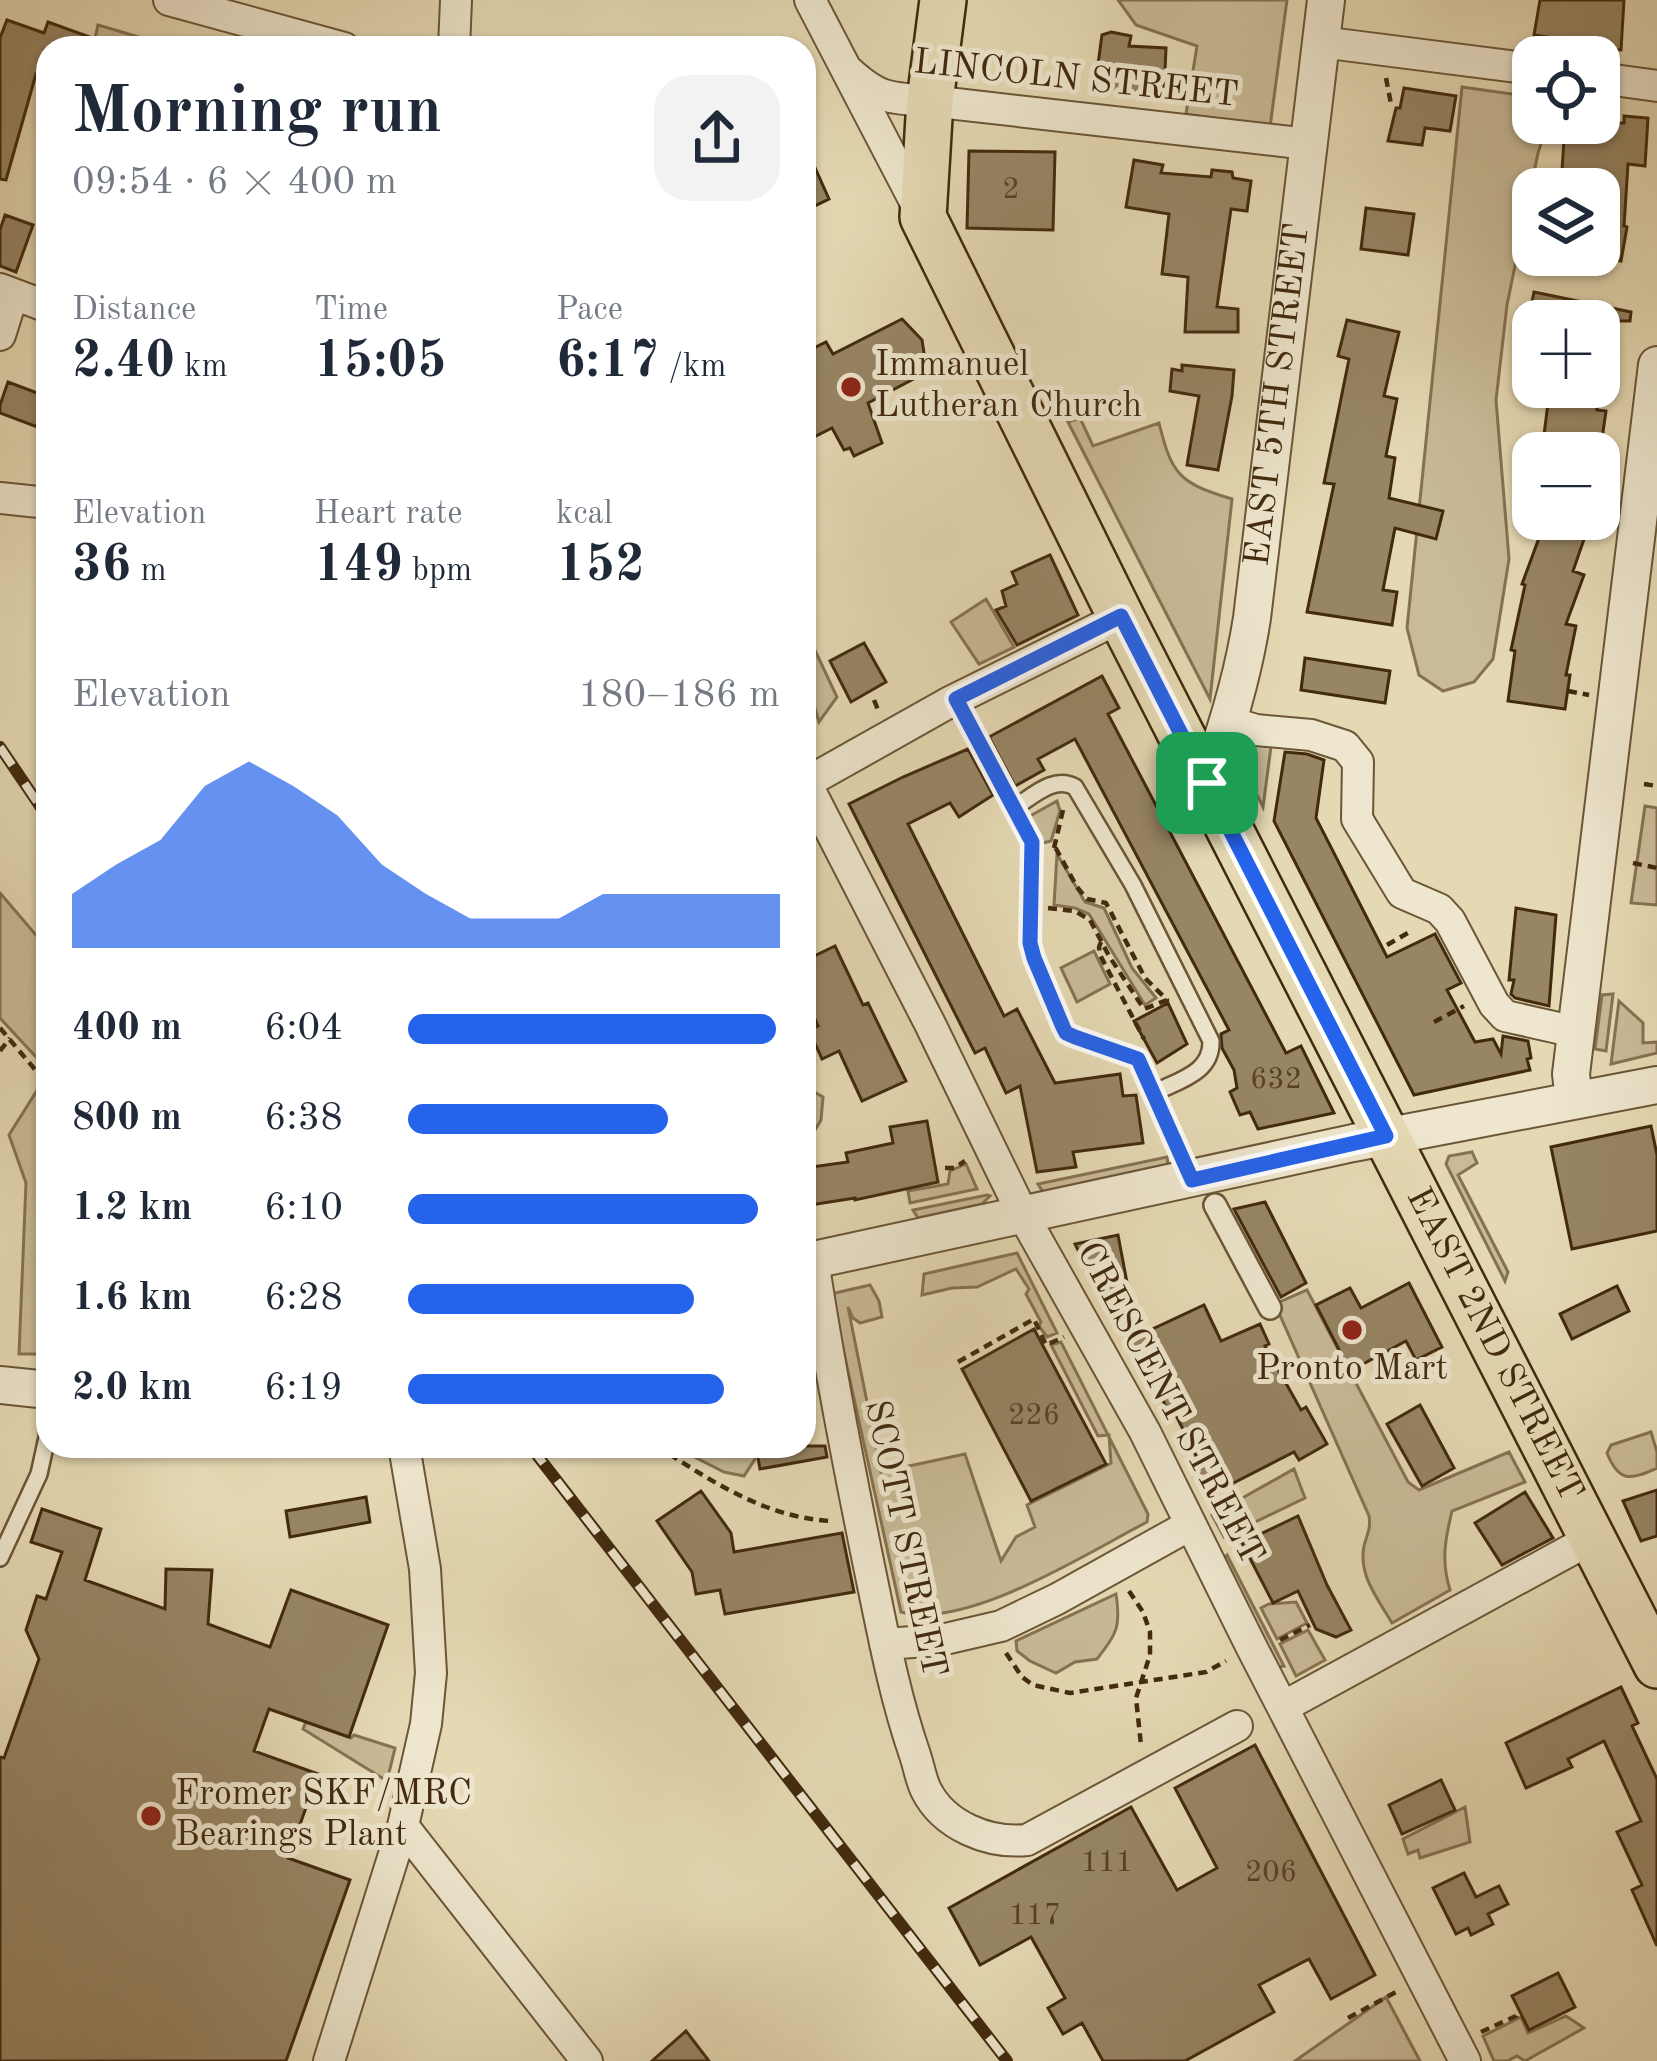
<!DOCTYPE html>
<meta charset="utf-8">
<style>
body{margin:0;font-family:"Old Standard TT",serif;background:#f2f2f3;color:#1f2937;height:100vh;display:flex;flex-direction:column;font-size:45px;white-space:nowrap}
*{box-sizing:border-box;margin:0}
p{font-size:39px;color:#747a83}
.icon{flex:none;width:66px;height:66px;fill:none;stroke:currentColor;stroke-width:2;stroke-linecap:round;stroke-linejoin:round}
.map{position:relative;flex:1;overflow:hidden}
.drawer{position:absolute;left:36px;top:36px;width:780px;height:1422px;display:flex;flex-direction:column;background:#fff;border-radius:36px;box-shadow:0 3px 9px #0004}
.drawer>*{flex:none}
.controls{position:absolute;left:1512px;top:36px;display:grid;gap:24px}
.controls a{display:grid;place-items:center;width:108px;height:108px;border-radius:24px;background:#fff;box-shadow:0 3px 9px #0004;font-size:60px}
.pin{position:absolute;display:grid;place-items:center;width:102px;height:102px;color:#fff;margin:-51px;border-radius:24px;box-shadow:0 6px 18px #0006}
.round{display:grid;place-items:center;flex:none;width:126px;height:126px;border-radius:36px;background:#f2f2f3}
.summary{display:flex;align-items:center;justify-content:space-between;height:204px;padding:0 36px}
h1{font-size:66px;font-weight:700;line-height:90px}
.figures{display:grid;grid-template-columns:repeat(3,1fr);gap:18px;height:204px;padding:12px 36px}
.figures div{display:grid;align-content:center}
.figures b{font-size:51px;font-weight:700}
.figures small{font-size:33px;font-weight:400}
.figures p{font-size:33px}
.chart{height:336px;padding:24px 36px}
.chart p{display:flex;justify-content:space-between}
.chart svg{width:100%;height:216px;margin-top:12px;fill:#2563eb;opacity:.7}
ul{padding:0 36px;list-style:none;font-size:39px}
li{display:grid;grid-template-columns:192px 144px 1fr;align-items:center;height:90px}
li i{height:30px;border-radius:15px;background:#2563eb}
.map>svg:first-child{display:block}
.green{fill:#c9bb97;stroke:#867252;stroke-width:3}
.building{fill:#978564;stroke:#422a0e;stroke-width:3}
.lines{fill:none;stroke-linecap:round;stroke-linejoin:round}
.service-casing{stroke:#6b5637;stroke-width:20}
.pedestrian-casing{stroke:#6b5637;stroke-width:26}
.minor-casing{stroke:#6b5637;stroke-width:34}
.tertiary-casing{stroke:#6b5637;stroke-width:40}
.primary-casing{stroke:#422a0e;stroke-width:50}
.path{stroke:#422a0e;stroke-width:4.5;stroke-dasharray:9 6;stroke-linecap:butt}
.service{stroke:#eee6ce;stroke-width:15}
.pedestrian{stroke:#eee6ce;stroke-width:21}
.minor{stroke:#eee6ce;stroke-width:30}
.tertiary{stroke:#eee6ce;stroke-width:36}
.primary{stroke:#e5d9b3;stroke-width:45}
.rail-casing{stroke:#422a0e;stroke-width:12}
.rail{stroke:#eee6ce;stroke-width:8;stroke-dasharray:22;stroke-linecap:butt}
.route-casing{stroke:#fff;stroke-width:24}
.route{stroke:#2563eb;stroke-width:15}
.poi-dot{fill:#8f2418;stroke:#eee6ce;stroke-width:4.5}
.labels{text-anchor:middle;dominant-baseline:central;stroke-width:10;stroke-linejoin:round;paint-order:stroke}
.number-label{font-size:30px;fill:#574124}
.street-label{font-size:36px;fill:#422a0e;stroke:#eee6ce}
.poi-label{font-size:36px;fill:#422a0e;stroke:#eee6ce;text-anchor:start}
</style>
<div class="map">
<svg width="1657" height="2061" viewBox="0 0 1657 2061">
<rect width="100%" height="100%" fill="#e5d9b3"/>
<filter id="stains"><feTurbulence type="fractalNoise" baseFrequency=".00167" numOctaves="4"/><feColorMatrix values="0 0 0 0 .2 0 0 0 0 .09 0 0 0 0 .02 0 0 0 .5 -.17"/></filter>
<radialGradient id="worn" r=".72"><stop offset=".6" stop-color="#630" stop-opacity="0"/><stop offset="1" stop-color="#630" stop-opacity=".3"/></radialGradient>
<!-- green -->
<path class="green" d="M 1118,0 L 1287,0 L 1270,127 L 1186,114 L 1197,46 L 1136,25 Z
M 98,25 L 139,37 L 139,48 L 93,48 Z
M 1462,87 L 1533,97 L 1533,123 L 1548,123 L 1538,153 L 1507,305 L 1496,400 L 1509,559 L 1493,659 L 1474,682 L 1443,691 L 1419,675 L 1407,628 Z
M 1080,418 L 1093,446 L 1159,423 C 1172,476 1180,483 1232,499 L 1210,699 L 1068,422 Z
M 986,599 L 1014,647 L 979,664 L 951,622 Z
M 804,627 L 837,697 L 819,722 L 806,678 L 814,663 L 804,640 Z
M 1253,738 L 1272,739 L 1263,807 L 1252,785 L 1252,776 L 1247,775 Z
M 1057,801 L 1060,811 L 1051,841 L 1043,843 L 1030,816 Z
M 1645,806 L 1657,808 L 1657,905 L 1631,903 Z
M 1057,854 L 1085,902 L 1104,908 L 1132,968 L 1156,998 L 1145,1005 L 1089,914 L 1075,908 L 1054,905 Z
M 0,893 L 48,949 L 48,1070 L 0,1018 Z
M 1094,951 L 1110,984 L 1077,1002 L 1061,968 Z
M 1613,994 L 1606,1051 L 1595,1049 L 1602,995 Z
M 1619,1001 L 1643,1023 L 1643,1043 L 1657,1042 L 1657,1053 L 1611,1064 Z
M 48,1073 L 48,1354 L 19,1354 L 26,1183 L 9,1135 Z
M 804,1086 L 823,1097 L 821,1120 L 812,1135 L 804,1137 Z
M 1472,1152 L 1477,1163 L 1458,1175 L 1508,1272 L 1505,1281 L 1446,1164 L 1449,1156 Z
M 1167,1157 L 1168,1165 L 1043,1192 L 1038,1184 Z
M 966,1164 L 977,1189 L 910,1203 L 908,1191 L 948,1184 L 950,1171 Z
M 987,1195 L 990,1196 L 982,1204 L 918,1218 L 913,1210 Z
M 1017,1253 L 1057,1333 L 1047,1337 L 1039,1326 L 1041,1322 L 1026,1294 L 1029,1289 L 1016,1269 L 977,1287 L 952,1288 L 922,1295 L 924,1274 Z
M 870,1285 L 879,1301 L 882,1317 L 860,1323 L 853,1318 L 848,1307 L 881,1472 L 965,1454 L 1001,1561 L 1016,1537 L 1035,1527 L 1027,1505 L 1111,1463 L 1109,1435 L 1098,1436 L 1051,1345 L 1061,1342 L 1148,1514 L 1147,1522 C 1087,1553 967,1630 901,1612 L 831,1294 Z
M 1307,1290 L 1408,1482 L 1419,1490 L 1509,1452 L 1525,1482 L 1452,1511 C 1445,1540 1441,1561 1450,1590 L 1392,1623 C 1378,1599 1358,1575 1364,1546 C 1367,1534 1371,1529 1369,1516 L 1275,1304 Z
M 1651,1432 L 1657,1452 L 1657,1468 C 1630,1480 1619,1483 1607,1453 L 1611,1445 Z
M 673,1446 L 754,1446 L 755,1459 L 744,1476 L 724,1472 Z
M 1294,1469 L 1305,1498 L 1224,1537 L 1212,1515 Z
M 1227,1555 L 1284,1666 L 1278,1667 L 1223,1559 Z
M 1116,1594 C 1121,1627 1117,1633 1097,1659 L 1075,1662 L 1056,1673 L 1030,1661 L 1017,1651 L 1016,1641 Z
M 1296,1602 L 1307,1623 L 1277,1639 L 1261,1608 L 1269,1604 Z
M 1308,1630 L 1325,1660 L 1296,1676 L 1280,1644 Z
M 306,1722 L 351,1738 L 354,1735 L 395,1748 L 387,1781 L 303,1729 Z
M 1465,1807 L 1470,1842 L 1420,1858 L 1418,1850 L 1408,1854 L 1403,1839 Z
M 1386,1997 L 1420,2061 L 1295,2061 Z
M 1566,2016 L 1584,2028 L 1525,2061 L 1517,2056 L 1507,2061 L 1494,2061 L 1483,2036 L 1521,2017 L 1528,2033 Z"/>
<!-- building -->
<path class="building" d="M 1540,0 L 1624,0 L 1621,50 L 1591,49 L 1591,44 L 1534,35 Z
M 7,20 L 44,33 L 48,22 L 112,45 L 112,48 L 48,48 L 48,78 L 36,74 L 6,180 L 0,179 L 0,38 Z
M 1111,32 L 1131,36 L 1129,46 L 1166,48 L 1164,93 L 1126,92 L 1095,86 L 1102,35 Z
M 1404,88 L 1456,96 L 1450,131 L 1425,128 L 1422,145 L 1388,141 L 1396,108 L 1400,108 Z
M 1624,116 L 1648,118 L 1645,166 L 1628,164 L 1624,226 L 1627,227 L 1621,261 L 1599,257 L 1599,189 L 1591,189 L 1592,173 L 1562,171 L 1565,123 L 1624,123 Z
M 804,143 L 829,199 L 804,211 Z
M 969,151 L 1055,152 L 1053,230 L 967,228 Z
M 1134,160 L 1163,165 L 1161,173 L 1211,177 L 1212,170 L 1232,172 L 1233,178 L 1251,181 L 1247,211 L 1231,209 L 1217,307 L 1238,309 L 1238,332 L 1185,332 L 1188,277 L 1162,274 L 1169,214 L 1126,207 Z
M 1366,208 L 1414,214 L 1408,255 L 1361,249 Z
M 5,215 L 33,225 L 16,272 L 0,266 L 0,230 Z
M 1534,292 L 1631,312 L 1630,321 L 1528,321 Z
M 902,319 L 922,340 L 927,372 L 868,403 L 882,443 L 854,456 L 850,448 L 844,450 L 832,428 L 804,442 L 804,353 L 826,342 L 833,354 Z
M 1347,320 L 1399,332 L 1384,396 L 1397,399 L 1386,456 L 1395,458 L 1389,498 L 1443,511 L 1436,539 L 1395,528 L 1383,590 L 1397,592 L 1392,625 L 1307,612 L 1334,484 L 1324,483 L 1349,359 L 1338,356 Z
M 1182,365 L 1234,370 L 1232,396 L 1218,470 L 1187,465 L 1199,396 L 1170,391 L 1172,369 L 1182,371 Z
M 8,382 L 48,397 L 48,431 L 0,413 L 0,405 Z
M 1550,387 L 1599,387 L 1597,410 L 1606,411 L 1600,453 L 1562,453 L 1565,438 L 1544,435 Z
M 1546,519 L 1591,519 L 1573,571 L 1584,575 L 1566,624 L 1576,626 L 1566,675 L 1570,675 L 1565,709 L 1508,701 L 1515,651 L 1511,650 L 1525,585 L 1522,584 Z
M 1050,555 L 1078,615 L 1017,645 L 996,610 L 1006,606 L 1002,591 L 1017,584 L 1012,572 Z
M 864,643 L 886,682 L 851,702 L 830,661 Z
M 1305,658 L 1390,671 L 1385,703 L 1301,690 Z
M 1102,676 L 1119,708 L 1108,714 L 1286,1053 L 1301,1046 L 1334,1113 L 1258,1129 L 1250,1112 L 1240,1115 L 1230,1092 L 1237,1088 L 1234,1070 L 1222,1048 L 1221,1034 L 1229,1030 L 1075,739 L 1038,759 L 1044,770 L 1015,786 L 989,737 Z
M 968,749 L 993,795 L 959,817 L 950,803 L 908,824 L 1004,1016 L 1017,1009 L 1055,1083 L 1120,1074 L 1123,1096 L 1136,1095 L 1143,1143 L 1073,1152 L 1076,1167 L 1037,1172 L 1020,1086 L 1006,1093 L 985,1048 L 975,1053 L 849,804 L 903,777 Z
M 1285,752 L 1307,754 L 1324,760 L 1316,818 L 1387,957 L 1435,934 L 1461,983 L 1447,990 L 1475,1042 L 1493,1039 L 1501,1054 L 1503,1036 L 1528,1041 L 1531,1058 L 1527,1059 L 1530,1070 L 1414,1095 L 1274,821 Z
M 1516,908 L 1556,915 L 1549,1006 L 1515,998 L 1511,994 L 1514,980 L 1509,980 Z
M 835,946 L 863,1005 L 868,1003 L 906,1081 L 862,1101 L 839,1051 L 822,1059 L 809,1030 L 818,1026 L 804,994 L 804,961 Z
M 1168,1003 L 1187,1044 L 1157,1063 L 1134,1021 Z
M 927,1121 L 938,1182 L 855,1200 L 855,1198 L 804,1206 L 804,1168 L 848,1162 L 846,1153 L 893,1143 L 890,1127 Z
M 1651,1126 L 1657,1155 L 1657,1231 L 1572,1249 L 1551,1147 Z
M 1265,1202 L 1306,1283 L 1281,1297 L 1234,1209 Z
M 1118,1235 L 1129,1293 L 1102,1298 L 1075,1244 Z
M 1409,1283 L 1442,1347 L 1416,1360 L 1406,1341 L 1350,1371 L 1316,1305 L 1350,1288 L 1361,1308 Z
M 1617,1286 L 1629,1311 L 1572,1339 L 1560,1314 Z
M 1204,1305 L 1221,1341 L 1260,1324 L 1269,1344 L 1265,1346 L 1301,1410 L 1306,1407 L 1327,1444 L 1299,1460 L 1294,1452 L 1210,1495 L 1195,1465 L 1199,1462 L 1172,1407 L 1167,1409 L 1146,1363 L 1141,1366 L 1129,1340 Z
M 1034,1329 L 1106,1464 L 1031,1501 L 962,1369 Z
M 1420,1405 L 1454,1468 L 1422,1486 L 1387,1424 Z
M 756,1446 L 825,1446 L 827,1457 L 760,1469 Z
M 1657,1490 L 1657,1536 L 1641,1541 L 1623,1501 Z
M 701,1491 L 731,1533 L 734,1552 L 842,1533 L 854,1592 L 725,1614 L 720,1590 L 696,1594 L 692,1572 L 657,1521 Z
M 1525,1492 L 1553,1538 L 1502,1565 L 1475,1523 Z
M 366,1497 L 370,1522 L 290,1537 L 286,1511 Z
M 42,1509 L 101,1529 L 85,1580 L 165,1609 L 166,1569 L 212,1570 L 208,1624 L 270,1647 L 291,1590 L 388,1625 L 349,1737 L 269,1709 L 254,1751 L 318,1774 L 288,1858 L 350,1880 L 286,2061 L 0,2061 L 0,1757 L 4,1758 L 39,1659 L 26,1630 L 37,1596 L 46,1599 L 62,1552 L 31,1542 Z
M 1298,1516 L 1327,1585 L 1351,1630 L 1336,1637 L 1316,1629 L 1298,1591 L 1273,1603 L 1242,1543 Z
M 1621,1687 L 1638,1723 L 1632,1726 L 1657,1779 L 1657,1946 L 1632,1890 L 1642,1885 L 1617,1832 L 1641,1821 L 1604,1741 L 1568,1759 L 1572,1767 L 1526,1788 L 1506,1743 Z
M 1255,1745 L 1375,1975 L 1331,1999 L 1309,1959 L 1259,1985 L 1274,2012 L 1185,2061 L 1103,2061 L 1082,2023 L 1063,2034 L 1048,2008 L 1065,1998 L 1031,1937 L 980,1965 L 949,1908 L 1131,1807 L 1177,1890 L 1217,1868 L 1175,1788 Z
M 1441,1780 L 1455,1810 L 1402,1834 L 1389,1805 Z
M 1464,1873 L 1476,1897 L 1499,1886 L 1508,1904 L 1488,1914 L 1493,1924 L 1471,1935 L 1468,1928 L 1456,1934 L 1433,1888 Z
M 1558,1973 L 1575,2007 L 1529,2030 L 1512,1996 Z
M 686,2031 L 709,2061 L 652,2061 Z"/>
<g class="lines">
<defs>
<path id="service" d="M 955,699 L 1032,842 L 1031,943 L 1034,957 L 1063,1027 L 1067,1033 L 1075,1037 L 1138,1059 L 1191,1178
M 1014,808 C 1033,796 1054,775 1075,787 L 1133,885 L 1211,1041 C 1212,1073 1179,1080 1154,1093
M 0,1558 L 39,1474 L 48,1433"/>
<path id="pedestrian" d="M 1215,1205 L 1270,1308"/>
<path id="minor" d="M 169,0 L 344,48
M 810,0 L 921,213
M 1321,42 L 1533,69
M 454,48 L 456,0
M 846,69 C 878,99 888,98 930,101 L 1308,144
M 1599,78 L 1657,86
M 0,289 L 48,307
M 0,335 L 13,294
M 0,498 L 48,503
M 1229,722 L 1256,730 L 1311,735 L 1345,746 L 1358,762 L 1357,819 L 1402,893 L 1439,909 L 1450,921 L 1494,1004 L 1505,1016 L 1576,1032
M 806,783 L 929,1022 L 1023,1215 L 1145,1432 L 1251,1646 L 1465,2061
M 804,784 L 948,703 L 1121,617
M 813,1260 C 830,1373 852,1484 875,1595 C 886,1649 897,1703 915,1755 C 919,1767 921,1780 926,1790 C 944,1826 989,1844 1027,1840 L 1237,1726
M 885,1644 L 941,1640 L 1001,1626 L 1057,1599 L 1190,1525
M 1283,1707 L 1591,1539
M 403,1826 L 587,2061
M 329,2061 L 403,1826 L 426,1724 L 431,1673 L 425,1569 L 404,1446"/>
<g id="tertiary">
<path id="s1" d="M 1207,783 C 1227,729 1243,676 1252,618 L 1326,0"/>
<path d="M 1574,1100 L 1571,1074 L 1657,365"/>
<path d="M 804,1262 L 1353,1143 L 1657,1085"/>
<path d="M 0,1385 L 48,1390"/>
</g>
<g id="primary">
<path id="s2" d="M 943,0 L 930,101 L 923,217 L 1121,617 L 1657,1665"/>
</g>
</defs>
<!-- service casing -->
<use href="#service" class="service-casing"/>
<!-- pedestrian casing -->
<use href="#pedestrian" class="pedestrian-casing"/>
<!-- minor casing -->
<use href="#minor" class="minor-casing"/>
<!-- tertiary casing -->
<use href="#tertiary" class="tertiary-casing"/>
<!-- primary casing -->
<use href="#primary" class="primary-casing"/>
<!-- path -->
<path class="path" d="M 1386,78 L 1391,104
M 1568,691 L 1589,695
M 874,700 L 879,712
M 1644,784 L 1657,786
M 1054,848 L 1064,806
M 1633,863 L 1657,868
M 1048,908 L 1075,911 L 1090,920 L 1109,956 L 1144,1009 L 1167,1000 L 1145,978 L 1106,903 L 1087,899 L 1077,887 L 1054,845
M 1101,942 L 1099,947 L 1100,955 L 1144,1039
M 1387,945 L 1413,930
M 1434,1022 L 1464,1006
M 0,1028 L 48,1085
M 0,1051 L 10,1038
M 945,1168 L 954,1168 L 965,1161
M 958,1362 L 1034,1319 L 1046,1345 L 1064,1337
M 657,1446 C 711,1481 764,1517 830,1521
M 1129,1591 L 1143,1612 L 1150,1632 L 1150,1655 L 1136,1698 L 1141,1745
M 1280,1640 L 1310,1625
M 1006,1653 L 1022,1677 L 1033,1685 L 1070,1693 L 1206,1672 L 1226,1661
M 1348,2018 L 1396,1992
M 1481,2032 L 1516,2016 L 1517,2012"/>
<!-- service -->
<use href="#service" class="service"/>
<!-- pedestrian -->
<use href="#pedestrian" class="pedestrian"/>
<!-- minor -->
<use href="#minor" class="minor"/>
<!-- tertiary -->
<use href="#tertiary" class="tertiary"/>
<!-- primary -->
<use href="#primary" class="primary"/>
<defs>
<path id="rail" d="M 0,747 L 48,818
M 530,1446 L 1007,2061"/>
</defs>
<!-- rail casing -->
<use href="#rail" class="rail-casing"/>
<!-- rail -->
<use href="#rail" class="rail"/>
</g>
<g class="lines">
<defs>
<path id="route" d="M 1121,616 L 1386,1136 L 1192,1180 L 1138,1059 L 1075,1037 L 1066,1033 L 1063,1027 L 1034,958 L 1030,943 L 1032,842 L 956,699 Z"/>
</defs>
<!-- route casing -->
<use href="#route" class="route-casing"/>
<!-- route -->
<use href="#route" class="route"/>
</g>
<!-- markers -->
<g class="poi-dot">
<circle cx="851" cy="387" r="12"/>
<circle cx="1352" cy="1330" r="12"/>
<circle cx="151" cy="1816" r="12"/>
</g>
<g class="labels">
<!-- number labels -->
<g class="number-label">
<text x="1011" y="190">2</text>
<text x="1276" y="1080">632</text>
<text x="1034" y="1416">226</text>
<text x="1107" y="1863">111</text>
<text x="1271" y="1873">206</text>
<text x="1035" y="1916">117</text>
</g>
<!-- street labels -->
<g class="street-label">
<text transform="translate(1076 80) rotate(6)">LINCOLN STREET</text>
<text stroke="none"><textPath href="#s1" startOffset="396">EAST 5TH STREET</textPath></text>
<text stroke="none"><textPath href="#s2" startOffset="1482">EAST 2ND STREET</textPath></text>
<text transform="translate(1169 1404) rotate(62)">CRESCENT STREET</text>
<text transform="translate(904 1539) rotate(78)">SCOTT STREET</text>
</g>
<!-- poi labels -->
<g class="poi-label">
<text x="875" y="366">Immanuel<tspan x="875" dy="41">Lutheran Church</tspan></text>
<text x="1352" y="1370" text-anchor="middle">Pronto Mart</text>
<text x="175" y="1795">Fromer SKF/MRC<tspan x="175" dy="41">Bearings Plant</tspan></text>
</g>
</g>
<rect width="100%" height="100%" filter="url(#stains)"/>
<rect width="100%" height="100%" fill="url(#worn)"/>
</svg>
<div class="controls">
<a><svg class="icon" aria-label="locate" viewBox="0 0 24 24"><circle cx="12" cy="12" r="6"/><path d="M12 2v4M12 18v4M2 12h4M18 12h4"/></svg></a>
<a><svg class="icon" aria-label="layers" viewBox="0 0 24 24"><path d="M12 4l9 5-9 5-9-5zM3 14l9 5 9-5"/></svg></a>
<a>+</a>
<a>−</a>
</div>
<div class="pin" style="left:1207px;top:783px;background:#1e9e55"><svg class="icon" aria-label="arrive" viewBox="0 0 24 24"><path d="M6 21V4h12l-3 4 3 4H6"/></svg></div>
<section class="drawer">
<div class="summary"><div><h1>Morning run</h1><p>09:54 · 6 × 400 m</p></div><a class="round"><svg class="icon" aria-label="share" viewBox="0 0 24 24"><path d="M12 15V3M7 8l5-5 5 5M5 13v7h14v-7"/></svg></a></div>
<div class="figures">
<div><p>Distance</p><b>2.40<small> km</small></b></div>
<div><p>Time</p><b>15:05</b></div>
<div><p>Pace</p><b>6:17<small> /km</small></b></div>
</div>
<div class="figures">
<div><p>Elevation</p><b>36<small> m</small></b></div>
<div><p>Heart rate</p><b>149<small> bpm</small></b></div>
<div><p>kcal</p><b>152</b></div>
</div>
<div class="chart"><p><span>Elevation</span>180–186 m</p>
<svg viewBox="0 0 160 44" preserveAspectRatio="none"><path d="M0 44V33L10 27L20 22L30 11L40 6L50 11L60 17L70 27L80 33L90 38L100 38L110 38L120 33L130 33L140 33L150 33L160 33V44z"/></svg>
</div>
<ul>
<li><b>400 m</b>6:04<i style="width:99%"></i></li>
<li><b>800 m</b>6:38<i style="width:70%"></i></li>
<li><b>1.2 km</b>6:10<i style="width:94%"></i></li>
<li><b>1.6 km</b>6:28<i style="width:77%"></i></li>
<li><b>2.0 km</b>6:19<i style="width:85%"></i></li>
</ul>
</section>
</div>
